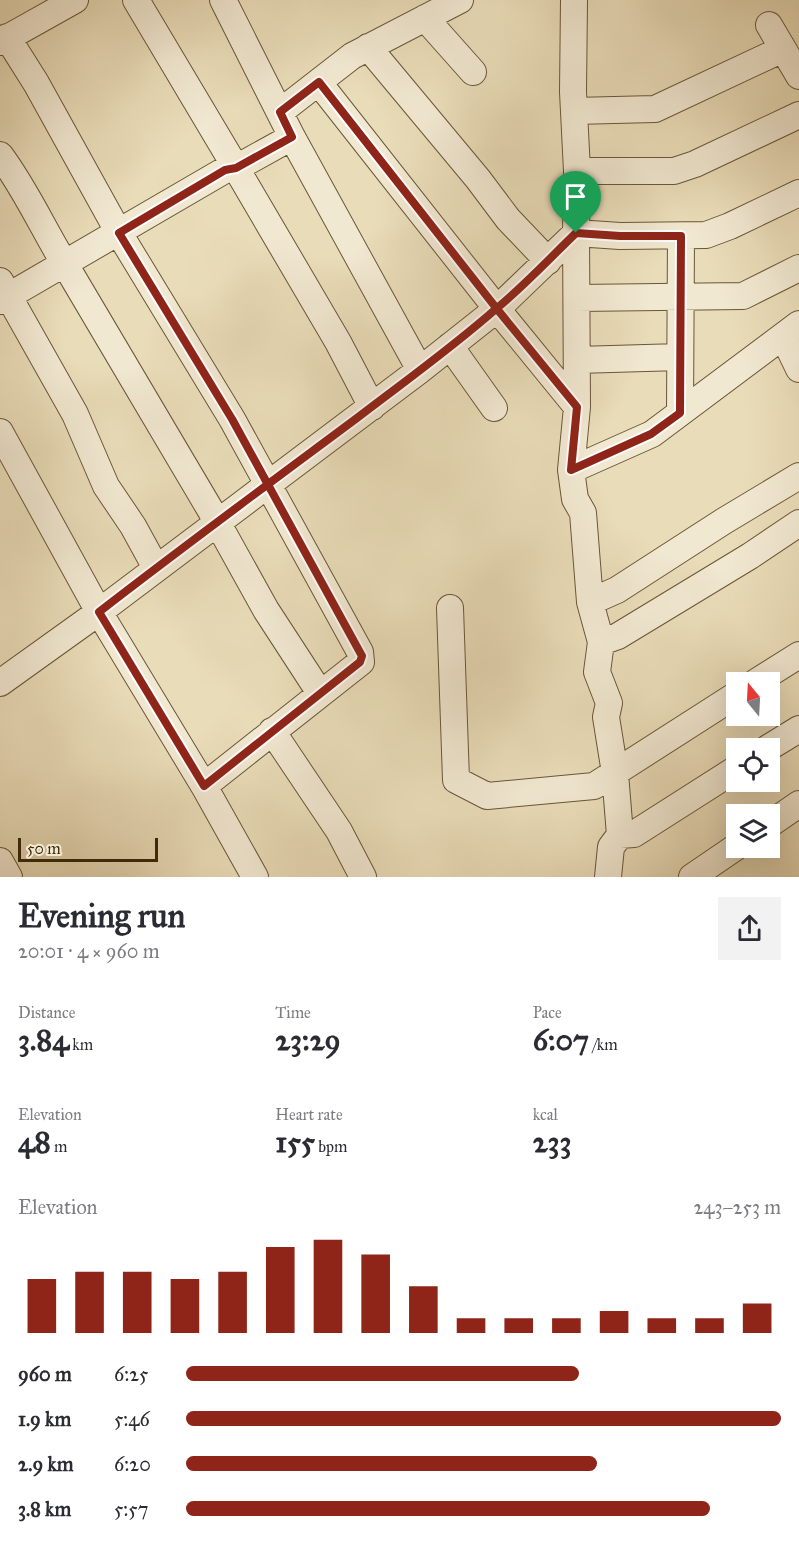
<!DOCTYPE html>
<meta charset="utf-8">
<style>
body{margin:0;font-family:"IM FELL Great Primer",serif;background:#f2f2f3;color:#2b2b33;height:100vh;display:flex;flex-direction:column;font-size:22px;white-space:nowrap}
*{box-sizing:border-box;margin:0}
p{font-size:20px;color:#7c7c81}
.icon{flex:none;width:33px;height:33px;fill:none;stroke:currentColor;stroke-width:2;stroke-linecap:round;stroke-linejoin:round}
.map{position:relative;height:877px;overflow:hidden}
.details{display:flex;flex-direction:column;background:#fff;flex:1}
.details>*{flex:none}
.needle{width:39px;rotate:342deg}
.fabs{position:absolute;left:726px;top:672px;display:grid;gap:12px}
.fabs a{display:grid;place-items:center;width:54px;height:54px;border-radius:0px;background:#fff;box-shadow:0 6px 24px #0002;font-size:30px}
.scale{position:absolute;left:18px;bottom:15px;width:140px;box-sizing:border-box;padding-left:6px;border:3px solid #402a0a;border-top:0;font-size:16px;line-height:21px;white-space:nowrap;color:#402a0a;-webkit-text-stroke:4px #f1e8d1;paint-order:stroke}
.pin{position:absolute;display:grid;place-items:center;width:51px;height:51px;color:#fff;margin:-62px -26px;border-radius:50% 50% 50% 0;rotate:-45deg;box-shadow:0 0 6px #0007}
.pin .icon{rotate:45deg}
.round{display:grid;place-items:center;flex:none;width:63px;height:63px;border-radius:0px;background:#f2f2f3}
.headline{display:flex;align-items:center;justify-content:space-between;height:102px;padding:0 18px}
h1{font-size:33px;font-weight:800;line-height:45px}
.stats{display:grid;grid-template-columns:repeat(3,1fr);gap:9px;height:102px;padding:6px 18px}
.stats div{display:grid;align-content:center}
.stats b{font-size:30px;font-weight:800}
.stats small{font-size:16px;font-weight:400}
.stats p{font-size:16px}
.chart{height:168px;padding:12px 18px}
.chart p{display:flex;justify-content:space-between}
.chart svg{width:100%;height:108px;margin-top:6px;stroke:#8f2418;stroke-width:6}
ul{padding:0 18px;list-style:none;font-size:20px}
li{display:grid;grid-template-columns:96px 72px 1fr;align-items:center;height:45px}
li i{height:15px;border-radius:8px;background:#8f2418}
.map>svg:first-child{display:block}
.lines{fill:none;stroke-linecap:round;stroke-linejoin:round}
.minor-casing{stroke:#6a5636;stroke-width:28}
.minor{stroke:#f1e8d1;stroke-width:26}
.route-casing{stroke:#fff;stroke-width:12}
.route{stroke:#8f2418;stroke-width:8}
</style>
<div class="map">
<svg width="799" height="877" viewBox="0 0 799 877">
<rect width="100%" height="100%" fill="#e9dcb8"/>
<filter id="stains"><feTurbulence type="fractalNoise" baseFrequency=".00333" numOctaves="4"/><feColorMatrix values="0 0 0 0 .2 0 0 0 0 .09 0 0 0 0 .02 0 0 0 .5 -.17"/></filter>
<radialGradient id="worn" r=".72"><stop offset=".6" stop-color="#630" stop-opacity="0"/><stop offset="1" stop-color="#630" stop-opacity=".3"/></radialGradient>
<g class="lines">
<defs>
<path id="minor" d="M 136,0 L 236,168 L 292,137
M 223,0 L 292,137 L 420,370
M 574,0 L 573,92 L 577,171 L 576,233 L 620,236 L 706,235 L 730,226 L 799,193
M 425,18 L 473,72
M 769,25 L 799,76
M 7,37 L 36,83 L 119,233 L 232,419 L 360,652 L 361,662 L 204,786
M 0,42 L 75,0
M 368,47 L 478,179 L 508,219 L 548,261
M 319,83 L 497,309 L 577,407
M 574,111 L 655,109 L 783,49
M 280,112 L 352,56 L 460,0
M 0,155 C 27,191 45,233 69,271 L 211,511 L 266,610 L 320,693
M 577,171 L 674,171 L 695,164 L 799,115
M 0,281 L 75,414 L 106,486 L 133,526 L 156,568
M 577,298 L 743,296 L 799,268
M 0,301 L 225,170 L 236,168 L 338,342 L 372,407
M 783,336 L 799,369
M 450,346 L 494,408
M 577,360 L 680,357
M 680,413 L 681,236
M 0,432 L 99,612 L 204,786 L 255,877
M 571,470 L 575,499 L 583,513 L 590,602 L 601,642 L 597,672 L 609,703 L 606,717 L 615,773 L 620,835
M 590,602 L 617,590 L 724,521 L 799,476
M 450,608 L 456,780 L 487,796 L 594,786 L 736,695
M 601,642 L 618,636 L 750,556 L 799,523
M 756,682 L 799,655
M 0,683 L 99,612 L 420,370 L 497,309 L 576,233 L 577,407 L 571,470 L 652,434 L 799,324
M 272,731 L 339,831 L 363,877
M 768,748 L 799,729
M 770,824 L 799,804
M 0,861 L 9,877
M 608,877 L 611,847 L 620,835 L 634,834 L 736,769
M 692,877 L 736,847"/>
</defs>
<!-- minor casing -->
<use href="#minor" class="minor-casing"/>
<!-- minor -->
<use href="#minor" class="minor"/>
</g>
<g class="lines">
<defs>
<path id="route" d="M 576,233 C 550,258 525,285 497,308 C 453,347 404,382 357,418 C 271,482 184,546 99,612 L 204,786 L 360,662 L 362,656 L 232,419 L 119,233 L 225,170 L 236,168 L 292,137 L 280,112 L 319,82 L 497,309 L 577,407 L 571,470 L 651,434 L 680,413 L 681,236 L 620,236 L 576,233"/>
</defs>
<!-- route casing -->
<use href="#route" class="route-casing"/>
<!-- route -->
<use href="#route" class="route"/>
</g>
<rect width="100%" height="100%" filter="url(#stains)"/>
<rect width="100%" height="100%" fill="url(#worn)"/>
</svg>
<div class="fabs">
<a><svg class="needle" viewBox="-14 -14 28 28"><path d="M0-13l5 13h-10z" fill="#e53935"/><path d="M0 13l5-13h-10z" fill="#7c7c81"/></svg></a>
<a><svg class="icon" aria-label="locate" viewBox="0 0 24 24"><circle cx="12" cy="12" r="6"/><path d="M12 2v4M12 18v4M2 12h4M18 12h4"/></svg></a>
<a><svg class="icon" aria-label="layers" viewBox="0 0 24 24"><path d="M12 4l9 5-9 5-9-5zM3 14l9 5 9-5"/></svg></a>
</div>
<div class="scale">50 m</div>
<div class="pin" style="left:576px;top:233px;background:#1e9e55"><svg class="icon" aria-label="arrive" viewBox="0 0 24 24"><path d="M6 21V4h12l-3 4 3 4H6"/></svg></div>
</div>
<section class="details">
<div class="headline"><div><h1>Evening run</h1><p>20:01 · 4 × 960 m</p></div><a class="round"><svg class="icon" aria-label="share" viewBox="0 0 24 24"><path d="M12 15V3M7 8l5-5 5 5M5 13v7h14v-7"/></svg></a></div>
<div class="stats">
<div><p>Distance</p><b>3.84<small> km</small></b></div>
<div><p>Time</p><b>23:29</b></div>
<div><p>Pace</p><b>6:07<small> /km</small></b></div>
</div>
<div class="stats">
<div><p>Elevation</p><b>48<small> m</small></b></div>
<div><p>Heart rate</p><b>155<small> bpm</small></b></div>
<div><p>kcal</p><b>233</b></div>
</div>
<div class="chart"><p><span>Elevation</span>243–253 m</p>
<svg viewBox="0 0 160 44" preserveAspectRatio="none"><path d="M5 44V22M15 44V19M25 44V19M35 44V22M45 44V19M55 44V9M65 44V6M75 44V12M85 44V25M95 44V38M105 44V38M115 44V38M125 44V35M135 44V38M145 44V38M155 44V32"/></svg>
</div>
<ul>
<li><b>960 m</b>6:25<i style="width:66%"></i></li>
<li><b>1.9 km</b>5:46<i style="width:100%"></i></li>
<li><b>2.9 km</b>6:20<i style="width:69%"></i></li>
<li><b>3.8 km</b>5:57<i style="width:88%"></i></li>
</ul>
</section>
